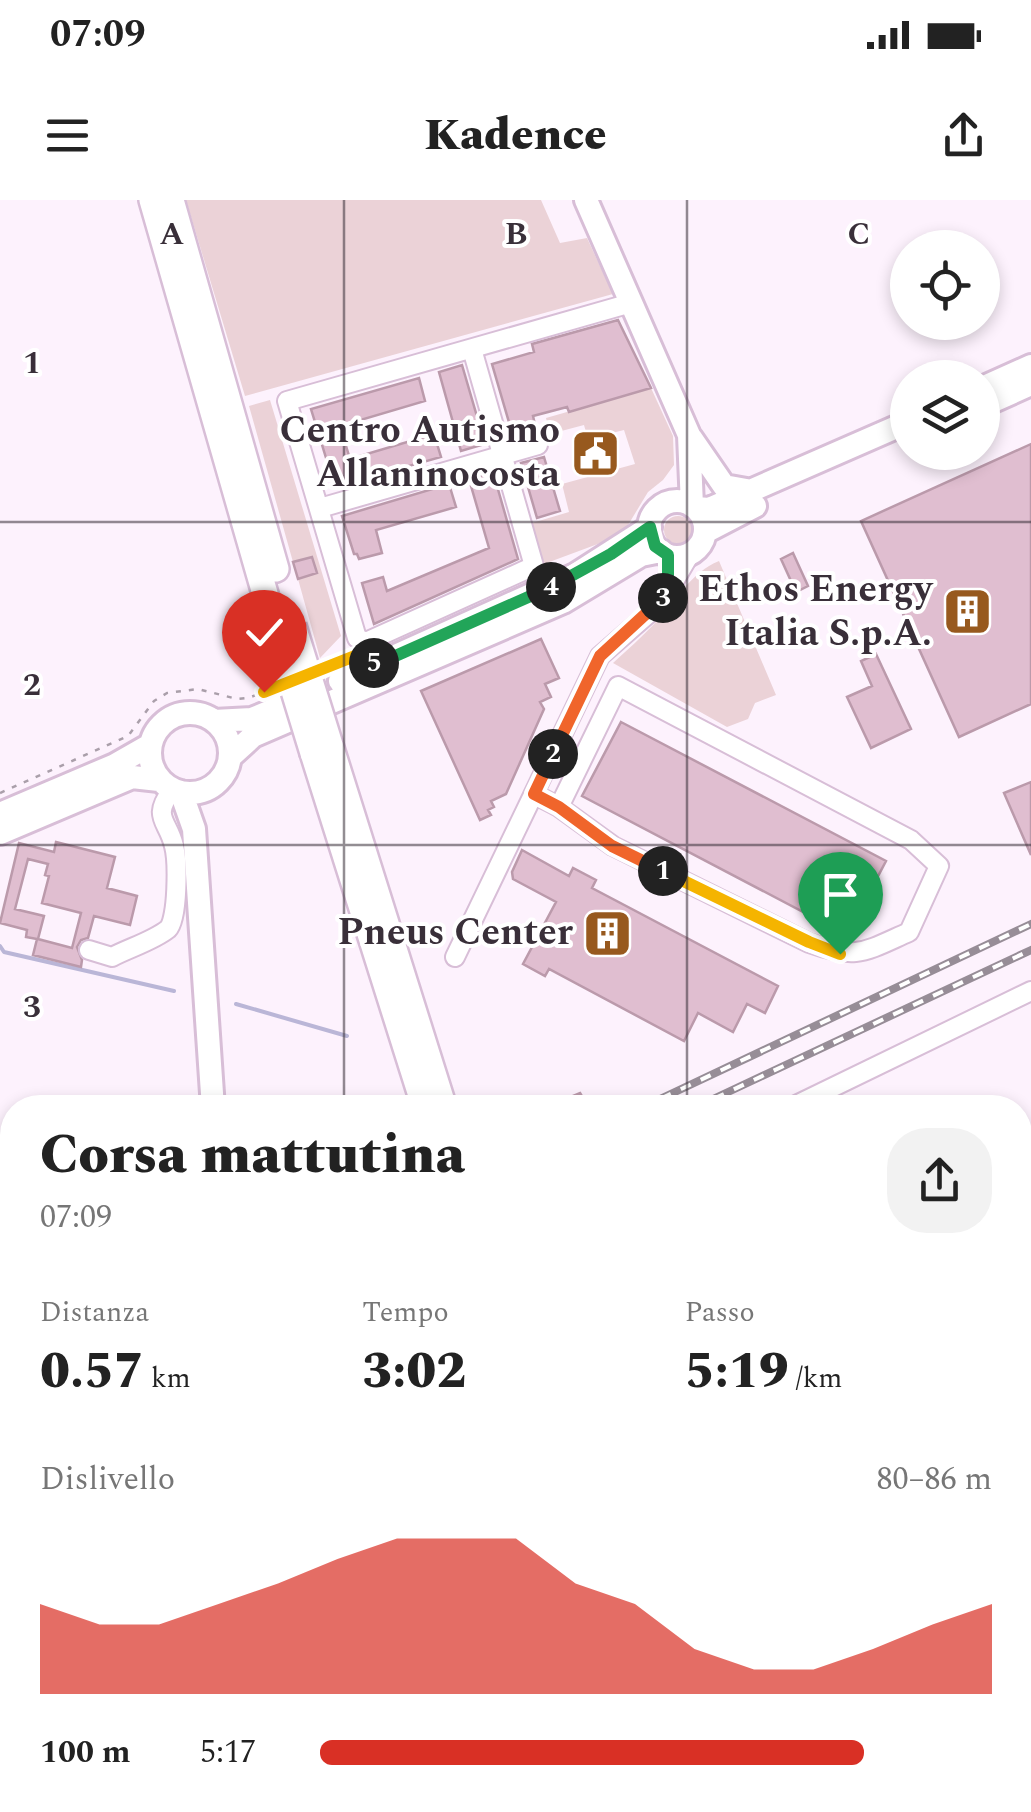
<!DOCTYPE html>
<html lang="it">
<meta charset="utf-8">
<style>
body{margin:0;font-family:Spectral,serif;background:#f2f2f2;color:#222;height:100vh;display:flex;flex-direction:column;font-size:38px;white-space:nowrap}
*{box-sizing:border-box;margin:0}
p{font-size:32px;color:#767676}
.icon{flex:none;width:55px;height:55px;fill:none;stroke:currentColor;stroke-width:2;stroke-linecap:round;stroke-linejoin:round}
.map{position:relative;flex:1;overflow:hidden}
.sheet{position:absolute;left:0px;top:895px;width:1032px;height:718px;display:flex;flex-direction:column;background:#fff;border-radius:40px 40px 0 0;box-shadow:0 5px 15px #0003}
.sheet>*{flex:none}
.fabs{position:absolute;left:890px;top:30px;display:grid;gap:20px}
.fabs a{display:grid;place-items:center;width:110px;height:110px;border-radius:50%;background:#fff;box-shadow:0 5px 15px #0003;font-size:50px}
.pin{position:absolute;display:grid;place-items:center;width:85px;height:85px;color:#fff;margin:-102px -42px;border-radius:50% 50% 50% 0;rotate:-45deg;box-shadow:0 0 10px #0007}
.pin .icon{rotate:45deg}
.km{position:absolute;width:50px;height:50px;margin:-25px;border-radius:50%;background:#222;color:#fff;font-size:28px;line-height:50px;text-align:center}
.round{display:grid;place-items:center;flex:none;width:105px;height:105px;border-radius:40px;background:#f2f2f2}
.head{display:flex;align-items:center;justify-content:space-between;height:170px;padding:0 40px}
h1{font-size:55px;font-weight:800;line-height:75px}
.stats{display:grid;grid-template-columns:repeat(3,1fr);gap:15px;height:170px;padding:10px 40px}
.stats div{display:grid;align-content:center}
.stats b{font-size:50px;font-weight:800}
.stats small{font-size:28px;font-weight:400}
.stats p{font-size:28px}
.chart{height:280px;padding:20px 40px}
.chart p{display:flex;justify-content:space-between}
.chart svg{width:100%;height:180px;margin-top:10px;fill:#d93025;opacity:.7}
ul{padding:0 40px;list-style:none;font-size:32px}
li{display:grid;grid-template-columns:160px 120px 1fr;align-items:center;height:75px}
li i{height:25px;border-radius:12px;background:#d93025}
.status{display:flex;justify-content:space-between;align-items:center;height:70px;padding:0 50px;background:#fff;direction:ltr}
.status svg{height:28px;fill:currentColor}
header{display:flex;justify-content:space-between;align-items:center;height:130px;padding:0 40px;background:#fff;font-size:45px;font-weight:800}
.map>svg:first-child{display:block}
.green{fill:#ebd2d7}
.lines{fill:none;stroke-linecap:round;stroke-linejoin:round}
.stream{stroke:#bab6d7;stroke-width:4}
.building{fill:#e0bed0;stroke:#bb9aab;stroke-width:2.5;fill-rule:evenodd}
.minor-casing{stroke:#d8bed7;stroke-width:22}
.major-casing{stroke:#d8bed7;stroke-width:28}
.highway-casing{stroke:#d8bed7;stroke-width:30}
.path{stroke:#aa9faa;stroke-width:2.5;stroke-dasharray:5 8;stroke-linecap:butt}
.minor{stroke:#fff;stroke-width:18}
.major{stroke:#fff;stroke-width:22}
.highway{stroke:#fff;stroke-width:25}
.rail-casing{stroke:#978d97;stroke-width:8}
.rail{stroke:#fff;stroke-width:4;stroke-dasharray:11;stroke-linecap:butt}
.highway-bridge-casing{stroke:#d8bed7;stroke-width:30;stroke-linecap:butt}
.highway-bridge{stroke:#fff;stroke-width:25}
.split-1-casing{stroke:#fff;stroke-width:20}
.split-2-casing{stroke:#fff;stroke-width:20}
.split-3-casing{stroke:#fff;stroke-width:20}
.split-4-casing{stroke:#fff;stroke-width:20}
.split-5-casing{stroke:#fff;stroke-width:20}
.split-6-casing{stroke:#fff;stroke-width:20}
.split-1{stroke:#f5b400;stroke-width:12}
.split-2{stroke:#f0652b;stroke-width:12}
.split-3{stroke:#f0652b;stroke-width:12}
.split-4{stroke:#22a559;stroke-width:12}
.split-5{stroke:#22a559;stroke-width:12}
.split-6{stroke:#f5b400;stroke-width:12}
.grid{fill:none;stroke:#392f39;stroke-width:2.5;stroke-opacity:0.55}
.labels{text-anchor:middle;dominant-baseline:central;stroke-width:8;stroke-linejoin:round;paint-order:stroke}
.poi-label{font-size:38px;font-weight:bold;fill:#392f39;stroke:#fff;text-anchor:end}
.grid-label{font-size:32px;text-anchor:middle;font-weight:bold;fill:#392f39;stroke:#fff;stroke-width:8;stroke-linejoin:round;paint-order:stroke}
</style>
<div class="status"><b>07:09</b><svg viewBox="0 0 49 12"><path d="M0 12V9h3v3zM5 12V6h3v6zM10 12V3h3v9zM15 12V0h3v12zM26 1h20v11H26zM47 4h2v5h-2z"/></svg></div>
<header><svg class="icon" aria-label="menu" viewBox="0 0 24 24"><path d="M4 6h16M4 12h16M4 18h16"/></svg>Kadence<svg class="icon" aria-label="share" viewBox="0 0 24 24"><path d="M12 15V3M7 8l5-5 5 5M5 13v7h14v-7"/></svg></header>
<div class="map">
<svg width="1031" height="1612" viewBox="0 0 1031 1612">
<rect width="100%" height="100%" fill="#fdf2fd"/>
<!-- green -->
<path class="green" d="M 186,0 L 541,0 L 560,43 L 587,38 L 613,94 L 245,196 Z
M 651,188 L 673,236 L 674,265 L 663,280 L 648,292 L 622,335 L 544,364 L 532,323 L 569,312 L 562,284 L 635,264 L 624,230 L 588,239 L 584,225 L 550,234 L 546,218 Z
M 270,200 L 341,436 L 320,458 L 298,379 L 316,373 L 312,357 L 293,362 L 249,206 Z
M664 330a14 14 0 1 1 28 0a14 14 0 1 1-28 0Z
M 719,361 L 776,495 L 755,503 L 748,519 L 727,527 L 613,463 C 627,450 642,437 655,423 C 675,402 691,372 719,361 Z
M 1020,1532 L 1031,1533 L 1031,1598 L 1020,1596 Z
M 498,1600 L 581,1600 L 567,1612 L 492,1612 Z
M 652,1600 L 937,1600 L 892,1612 L 655,1612 Z"/>
<g class="lines">
<!-- stream -->
<path class="stream" d="M 0,746 L 4,752 L 174,791
M 236,804 L 347,836
M 1020,971 L 1031,973
M 1020,1556 L 1031,1556
M 734,1600 L 735,1612
M 784,1600 L 812,1600"/>
</g>
<!-- building -->
<path class="building" d="M 618,120 L 651,188 L 569,212 L 567,207 L 533,216 L 536,229 L 513,236 L 492,164 L 534,152 L 532,144 Z
M 462,165 L 485,244 L 461,251 L 439,172 Z
M 419,178 L 425,201 L 340,226 L 350,259 L 434,234 L 441,257 L 335,287 L 311,209 Z
M 1031,244 L 1031,504 L 959,537 L 861,321 Z
M 544,257 L 560,311 L 537,318 L 521,263 Z
M 493,272 L 518,359 L 374,424 L 362,383 L 383,377 L 387,391 L 489,348 L 469,279 Z
M 449,284 L 456,307 L 376,330 L 382,353 L 359,359 L 357,354 L 354,354 L 342,316 Z
M 793,353 L 808,386 L 796,392 L 781,359 Z
M 312,357 L 317,373 L 298,379 L 293,362 Z
M 541,439 L 559,478 L 545,484 L 551,497 L 540,502 L 544,509 L 506,594 L 491,601 L 494,607 L 488,610 L 491,615 L 480,620 L 421,491 Z
M 876,454 L 911,529 L 871,548 L 847,497 L 872,486 L 861,461 Z
M 621,522 L 886,661 L 847,735 L 582,596 Z
M 1031,582 L 1031,655 L 1004,593 Z
M 56,642 L 115,657 L 107,688 L 137,696 L 130,725 L 94,716 L 88,738 L 81,740 L 77,747 L 82,760 L 81,767 L 33,755 L 37,739 L 26,737 L 27,730 L 0,723 L 19,643 L 54,652 ZM 28,659 L 48,664 L 45,675 L 49,676 L 42,703 L 81,713 L 72,748 L 38,739 L 44,716 L 15,709 Z
M 522,650 L 569,676 L 573,668 L 596,680 L 592,688 L 778,786 L 765,813 L 747,804 L 733,832 L 698,813 L 684,841 L 549,769 L 545,776 L 523,764 L 556,702 L 513,679 L 512,672 Z
M 580,893 L 589,908 L 546,908 L 546,907 Z
M 12,1343 L 12,1504 L 0,1500 L 0,1350 Z
M 0,1541 L 12,1546 L 0,1576 Z
M 225,1600 L 433,1600 L 428,1612 L 220,1612 Z"/>
<g class="lines">
<defs>
<path id="minor" d="M 320,308 L 538,245
M 366,442 L 534,366 L 472,149
M 375,465 L 366,442 L 357,438 L 287,201 L 631,103
M 534,594 L 559,607 L 613,646 L 809,743 C 857,760 864,752 909,732 L 939,666 L 911,640 L 618,486 L 559,607
M 89,750 L 112,757 C 129,748 153,741 168,729 C 178,719 178,661 174,646 C 168,620 151,618 172,590
M 455,757 L 600,456 L 662,402 L 690,354
M 790,908 L 1031,791
M 0,1512 L 12,1518
M 14,1612 L 20,1600
M 36,1612 L 42,1600
M 92,1612 L 98,1600"/>
<path id="major" d="M 586,0 L 689,235 L 692,306
M 982,188 L 1031,166
M 982,206 L 1031,184
M 691,238 L 724,286 L 752,291
M649 329a28 28 0 1 1 56 0a28 28 0 1 1-56 0Z
M 696,308 L 709,309 L 908,222
M 705,332 L 755,306
M 340,481 L 575,375 L 650,327
M150 553a40 40 0 1 1 80 0a40 40 0 1 1-80 0Z
M 214,521 L 252,519 L 283,506
M 230,557 L 253,536 L 563,402 L 641,355 L 661,351
M 181,592 L 194,629 L 213,908
M 0,614 L 115,565 L 150,545
M 0,633 L 132,577 L 159,580
M 70,1612 L 76,1600"/>
<path id="highway" d="M 152,0 L 276,432
M 171,0 L 276,369
M 330,545 L 444,908
M 313,553 L 425,908
M 1020,1493 L 1031,1495
M 1020,1523 L 1031,1524
M 636,1600 L 639,1612
M 481,1612 L 487,1600
M 586,1612 L 603,1600
M 936,1612 L 970,1607 L 1031,1609"/>
</defs>
<!-- minor casing -->
<use href="#minor" class="minor-casing"/>
<!-- major casing -->
<use href="#major" class="major-casing"/>
<!-- highway casing -->
<use href="#highway" class="highway-casing"/>
<!-- path -->
<path class="path" d="M 0,593 L 128,536 L 154,501 L 167,493 L 198,489 L 237,499 L 248,498 L 275,488"/>
<!-- minor -->
<use href="#minor" class="minor"/>
<!-- major -->
<use href="#major" class="major"/>
<!-- highway -->
<use href="#highway" class="highway"/>
<defs>
<path id="rail" d="M 641,908 L 1031,724
M 694,908 L 1031,750
M 0,1182 L 12,1176
M 0,1220 L 12,1213
M 0,1262 L 12,1255
M 0,1292 L 12,1284"/>
</defs>
<!-- rail casing -->
<use href="#rail" class="rail-casing"/>
<!-- rail -->
<use href="#rail" class="rail"/>
<defs>
<path id="highway-bridge" d="M 293,426 L 330,545
M 276,432 L 313,553"/>
</defs>
<!-- highway-bridge casing -->
<use href="#highway-bridge" class="highway-bridge-casing"/>
<!-- highway-bridge -->
<use href="#highway-bridge" class="highway-bridge"/>
</g>
<g class="lines">
<defs>
<path id="split-1" d="M 663,671 L 809,742 L 840,754"/>
<path id="split-2" d="M 553,554 L 534,594 L 559,607 L 612,646 L 663,671"/>
<path id="split-3" d="M 553,554 L 600,456 L 663,398"/>
<path id="split-4" d="M 551,387 L 611,354 L 650,327 L 655,346 L 668,355 L 668,375 L 663,398"/>
<path id="split-5" d="M 374,463 L 375,465 L 551,387"/>
<path id="split-6" d="M 264,492 L 370,450 L 374,463"/>
</defs>
<!-- split-1 casing -->
<use href="#split-1" class="split-1-casing"/>
<!-- split-2 casing -->
<use href="#split-2" class="split-2-casing"/>
<!-- split-3 casing -->
<use href="#split-3" class="split-3-casing"/>
<!-- split-4 casing -->
<use href="#split-4" class="split-4-casing"/>
<!-- split-5 casing -->
<use href="#split-5" class="split-5-casing"/>
<!-- split-6 casing -->
<use href="#split-6" class="split-6-casing"/>
<!-- split-1 -->
<use href="#split-1" class="split-1"/>
<!-- split-2 -->
<use href="#split-2" class="split-2"/>
<!-- split-3 -->
<use href="#split-3" class="split-3"/>
<!-- split-4 -->
<use href="#split-4" class="split-4"/>
<!-- split-5 -->
<use href="#split-5" class="split-5"/>
<!-- split-6 -->
<use href="#split-6" class="split-6"/>
</g>
<!-- grid -->
<path class="grid" d="M 344,0 L 344,908M 687,0 L 687,908M 0,322 L 1031,322M 0,645 L 1031,645M 0,967 L 12,967M 1020,967 L 1031,967M 0,1290 L 12,1290M 1020,1290 L 1031,1290M 344,1600 L 344,1612M 687,1600 L 687,1612"/>
<!-- icons -->
<defs>
<symbol id="civic-square" viewBox="-11 -11 22 22"><rect x="-9" y="-9" width="18" height="18" rx="4" fill="#97591e" stroke="#fff"/><path d="M-.6-6.5H3V-4.5H.6V-3L4-1V1h2V6H-6V1h2V-1L-.6-3ZM-1.2 2.5V6h2.4V2.5Z" fill="#fff"/></symbol>
<symbol id="building-square" viewBox="-11 -11 22 22"><rect x="-9" y="-9" width="18" height="18" rx="4" fill="#97591e" stroke="#fff"/><path d="M-4-6H4V6H1V3H-1V6H-4ZM-2.5-4.3h1.7v1.8h-1.7ZM.8-4.3h1.7v1.8H.8ZM-2.5-1h1.7V.8h-1.7ZM.8-1h1.7V.8H.8Z" fill="#fff"/></symbol>
</defs>
<g fill-rule="evenodd">
<use href="#civic-square" x="568" y="226" width="55" height="55"/>
<use href="#building-square" x="940" y="384" width="55" height="55"/>
<use href="#building-square" x="580" y="706" width="55" height="55"/>
</g>
<g class="labels">
<!-- poi labels -->
<g class="poi-label">
<text x="560" y="231">Centro Autismo<tspan x="560" dy="44">Allaninocosta</tspan></text>
<text x="932" y="390">Ethos Energy<tspan x="932" dy="44">Italia S.p.A.</tspan></text>
<text x="573" y="733">Pneus Center</text>
</g>
</g>
<g class="grid-label">
<text x="172" y="44">A</text>
<text x="516" y="44">B</text>
<text x="859" y="44">C</text>
<text x="32" y="173">1</text>
<text x="32" y="495">2</text>
<text x="32" y="817">3</text>
</g>
</svg>
<div class="fabs">
<a><svg class="icon" aria-label="locate" viewBox="0 0 24 24"><circle cx="12" cy="12" r="6"/><path d="M12 2v4M12 18v4M2 12h4M18 12h4"/></svg></a>
<a><svg class="icon" aria-label="layers" viewBox="0 0 24 24"><path d="M12 4l9 5-9 5-9-5zM3 14l9 5 9-5"/></svg></a>
</div>
<div class="pin" style="left:840px;top:754px;background:#1e9e55"><svg class="icon" aria-label="arrive" viewBox="0 0 24 24"><path d="M6 21V4h12l-3 4 3 4H6"/></svg></div>
<div class="pin" style="left:264px;top:492px;background:#d93025"><svg class="icon" aria-label="check" viewBox="0 0 24 24"><path d="M5 12l5 5 9-10"/></svg></div>
<b class="km" style="left:663px;top:671px">1</b>
<b class="km" style="left:553px;top:554px">2</b>
<b class="km" style="left:663px;top:398px">3</b>
<b class="km" style="left:551px;top:387px">4</b>
<b class="km" style="left:374px;top:463px">5</b>
<section class="sheet">
<div class="head"><div><h1>Corsa mattutina</h1><p>07:09</p></div><a class="round"><svg class="icon" aria-label="share" viewBox="0 0 24 24"><path d="M12 15V3M7 8l5-5 5 5M5 13v7h14v-7"/></svg></a></div>
<div class="stats">
<div><p>Distanza</p><b>0.57<small> km</small></b></div>
<div><p>Tempo</p><b>3:02</b></div>
<div><p>Passo</p><b>5:19<small> /km</small></b></div>
</div>
<div class="chart"><p><span>Dislivello</span>80–86 m</p>
<svg viewBox="0 0 160 44" preserveAspectRatio="none"><path d="M0 44V22L10 27L20 27L30 22L40 17L50 11L60 6L70 6L80 6L90 17L100 22L110 33L120 38L130 38L140 33L150 27L160 22V44z"/></svg>
</div>
<ul>
<li><b>100 m</b>5:17<i style="width:81%"></i></li>
</ul>
</section>
</div>
